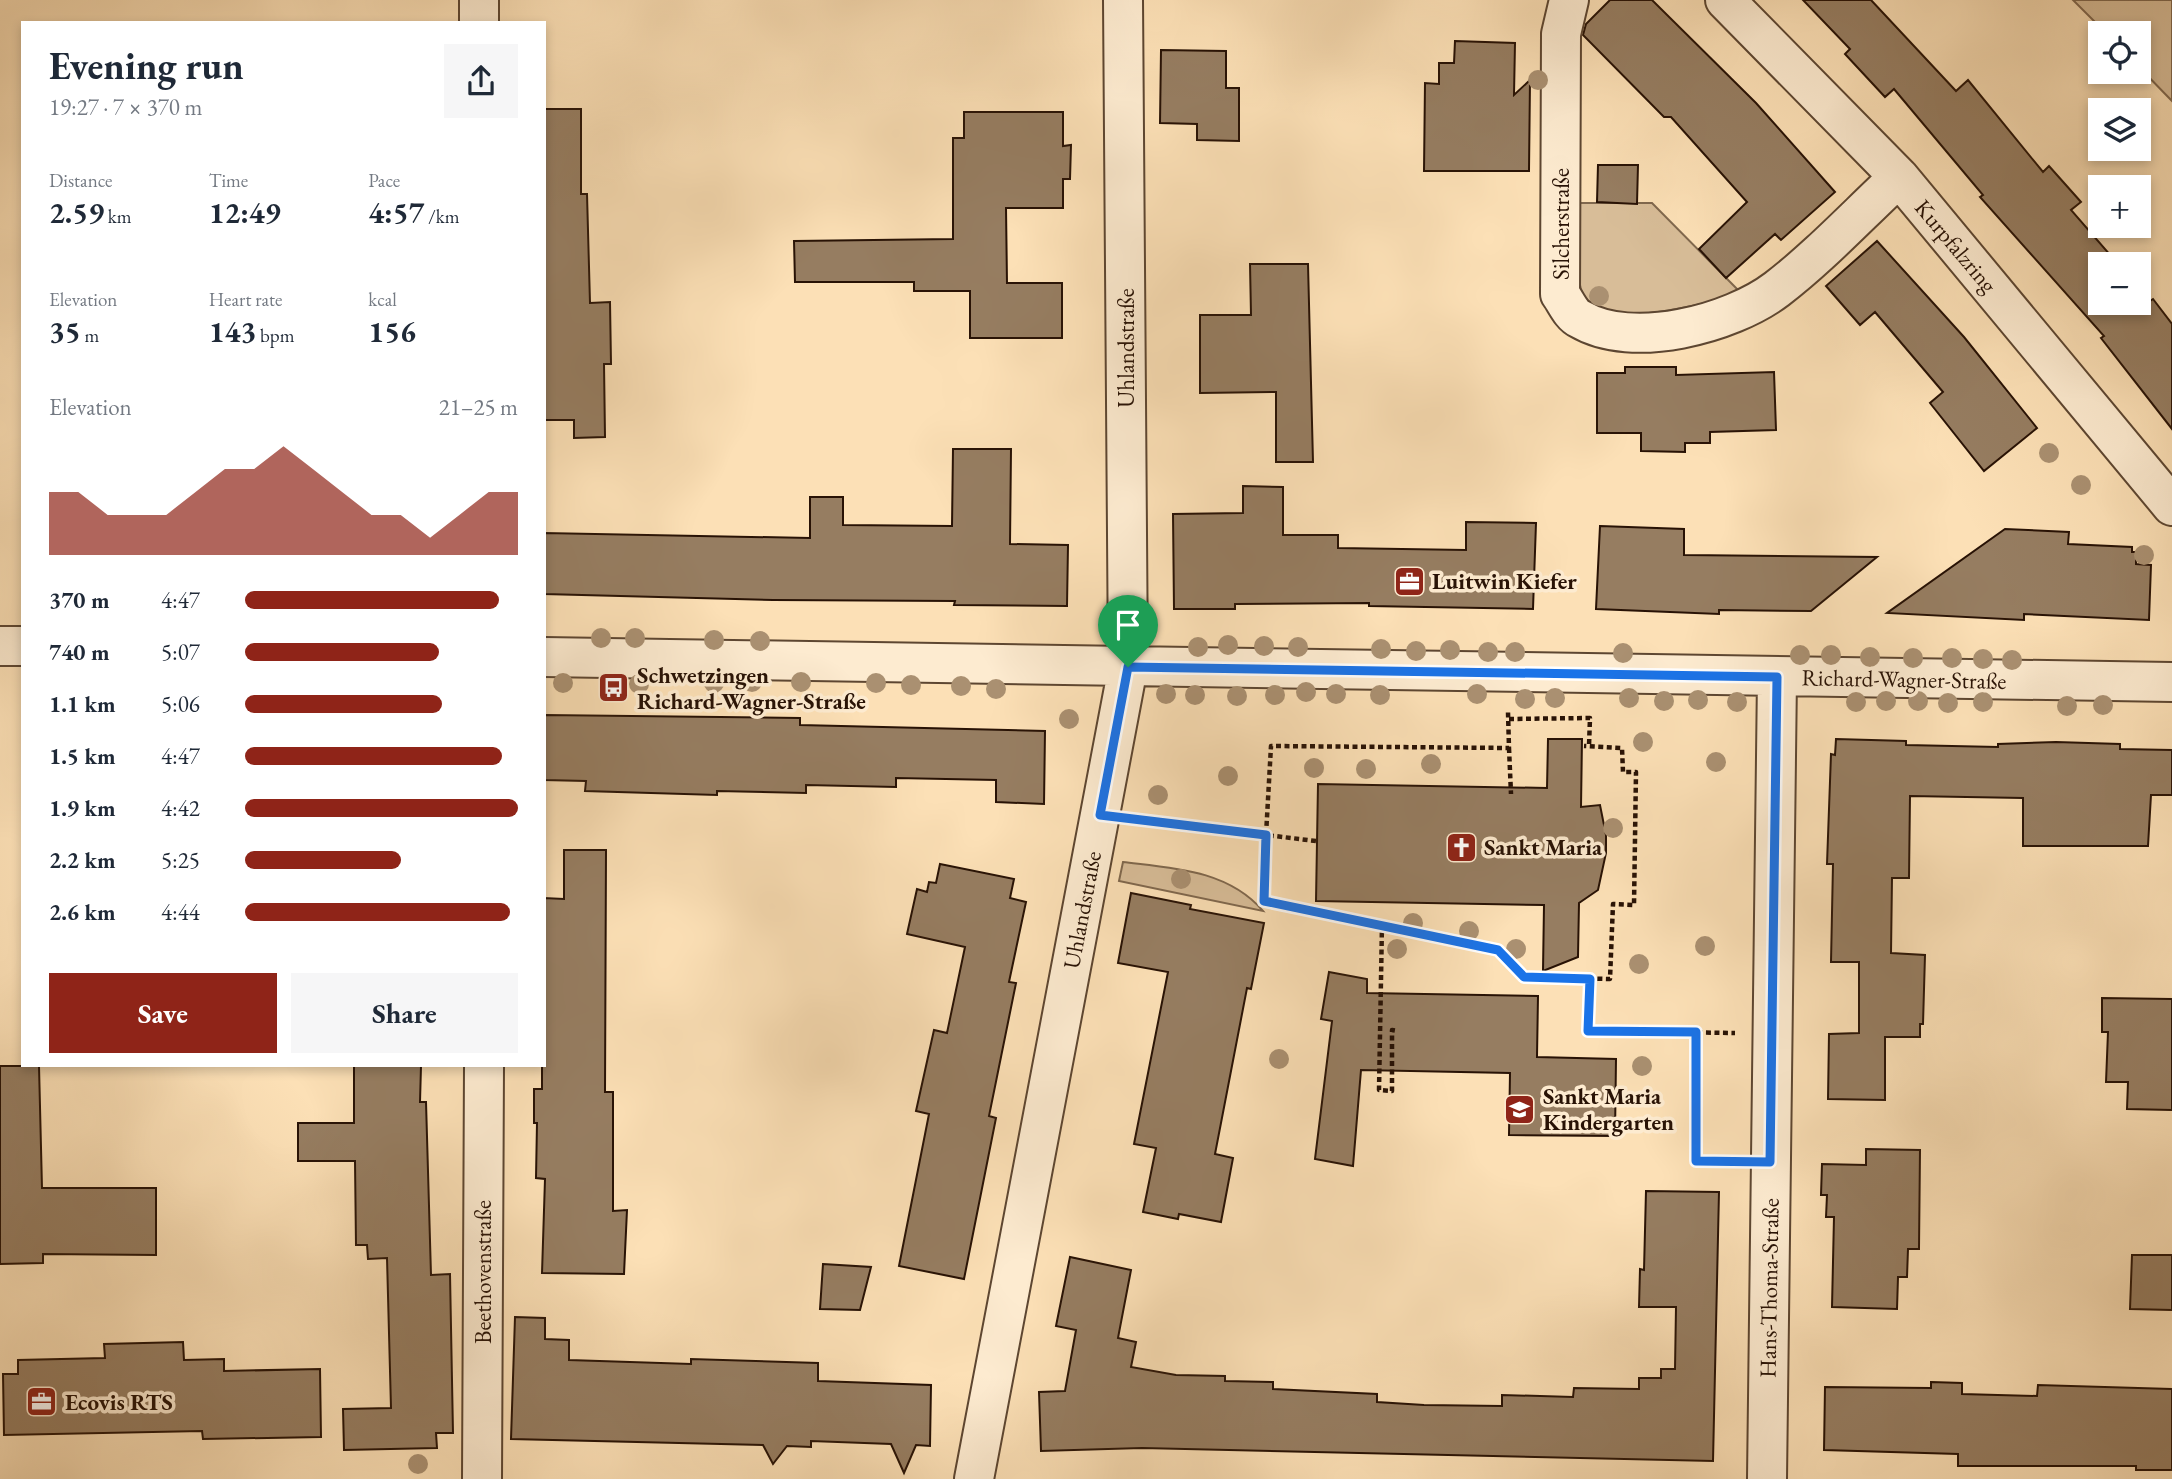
<!DOCTYPE html>
<meta charset="utf-8">
<style>
body{margin:0;font-family:"EB Garamond",serif;background:#f6f6f7;color:#1f2937;height:100vh;display:flex;flex-direction:column;font-size:26px;white-space:nowrap}
*{box-sizing:border-box;margin:0}
p{font-size:23px;color:#747a83}
.icon{flex:none;width:38px;height:38px;fill:none;stroke:currentColor;stroke-width:2;stroke-linecap:round;stroke-linejoin:round}
.map{position:relative;flex:1;overflow:hidden}
.drawer{position:absolute;left:21px;top:21px;width:525px;height:1046px;display:flex;flex-direction:column;background:#fff;border-radius:0px;box-shadow:0 4px 10px #0003}
.drawer>*{flex:none}
.controls{position:absolute;left:2088px;top:21px;display:grid;gap:14px}
.controls a{display:grid;place-items:center;width:63px;height:63px;border-radius:0px;background:#fff;box-shadow:0 4px 10px #0003;font-size:35px}
.pin{position:absolute;display:grid;place-items:center;width:60px;height:60px;color:#fff;margin:-72px -30px;border-radius:50% 50% 50% 0;rotate:-45deg;box-shadow:0 0 7px #0007}
.pin .icon{rotate:45deg}
.round{display:grid;place-items:center;flex:none;width:74px;height:74px;border-radius:0px;background:#f6f6f7}
.headline{display:flex;align-items:center;justify-content:space-between;height:119px;padding:0 28px}
h1{font-size:38px;font-weight:700;line-height:52px}
.stats{display:grid;grid-template-columns:repeat(3,1fr);gap:10px;height:119px;padding:7px 28px}
.stats div{display:grid;align-content:center}
.stats b{font-size:30px;font-weight:700}
.stats small{font-size:19px;font-weight:400}
.stats p{font-size:19px}
.chart{height:196px;padding:14px 28px}
.chart p{display:flex;justify-content:space-between}
.chart svg{width:100%;height:126px;margin-top:7px;fill:#8f2418;opacity:.7}
.action{display:flex;gap:14px;margin-top:auto;padding:14px 28px}
.action a{flex:1;height:80px;border-radius:0px;background:#8f2418;color:#fff;font-size:28px;font-weight:700;line-height:80px;text-align:center}
.action a+a{background:#f6f6f7;color:#1f2937}
ul{padding:0 28px;list-style:none;font-size:23px}
li{display:grid;grid-template-columns:112px 84px 1fr;align-items:center;height:52px}
li i{height:18px;border-radius:9px;background:#8f2418}
.map>svg:first-child{display:block}
.green{fill:#d8bd98;stroke:#80684e;stroke-width:2}
.building{fill:#967d61;stroke:#281205;stroke-width:2}
.lines{fill:none;stroke-linecap:round;stroke-linejoin:round}
.minor-casing{stroke:#5d4631;stroke-width:42}
.path{stroke:#281205;stroke-width:4.5;stroke-dasharray:5 3.5;stroke-linecap:butt}
.minor{stroke:#fdebd0;stroke-width:38}
.tree{fill:#aa9071}
.route-casing{stroke:#fff;stroke-width:14}
.route{stroke:#1a73e8;stroke-width:9}
.labels{text-anchor:middle;dominant-baseline:central;stroke-width:7;stroke-linejoin:round;paint-order:stroke}
.street-label{font-size:23px;fill:#281205;stroke:#fdebd0}
.poi-label{font-size:23px;font-weight:bold;fill:#281205;stroke:#fdebd0;text-anchor:start}
</style>
<div class="map">
<svg width="2172" height="1479" viewBox="0 0 2172 1479">
<rect width="100%" height="100%" fill="#fce0b6"/>
<filter id="stains"><feTurbulence type="fractalNoise" baseFrequency=".00286" numOctaves="4"/><feColorMatrix values="0 0 0 0 .2 0 0 0 0 .09 0 0 0 0 .02 0 0 0 .5 -.17"/></filter>
<radialGradient id="worn" r=".72"><stop offset=".6" stop-color="#630" stop-opacity="0"/><stop offset="1" stop-color="#630" stop-opacity=".3"/></radialGradient>
<!-- green -->
<path class="green" d="M 2073,0 L 2172,0 L 2172,101 L 2139,67 L 2138,33 L 2106,33 Z
M 1578,203 L 1652,203 L 1742,294 C 1708,302 1595,337 1581,289 C 1575,271 1579,224 1578,203 Z
M 1123,862 C 1173,868 1228,870 1263,911 L 1119,881 Z"/>
<!-- building -->
<path class="building" d="M 1610,0 L 1652,0 L 1756,103 L 1835,192 L 1781,240 L 1775,234 L 1726,278 L 1699,249 L 1747,202 L 1671,117 L 1664,117 L 1583,35 L 1586,24 Z
M 1803,0 L 1871,0 L 1956,91 L 1968,80 L 2043,172 L 2049,166 L 2081,202 L 2071,210 L 2118,264 L 2100,264 L 2100,303 L 2138,303 L 2138,288 L 2150,301 L 2153,299 L 2172,324 L 2172,429 L 2101,338 L 2104,336 L 1980,197 L 1983,195 L 1894,89 L 1885,97 L 1845,54 L 1850,49 Z
M 1455,41 L 1515,43 L 1514,95 L 1530,80 L 1529,171 L 1424,171 L 1425,83 L 1439,84 L 1439,63 L 1454,63 Z
M 1161,50 L 1226,51 L 1226,88 L 1239,88 L 1239,141 L 1197,140 L 1197,124 L 1160,123 Z
M 544,109 L 581,109 L 581,194 L 587,194 L 590,303 L 610,302 L 611,364 L 604,364 L 605,437 L 574,438 L 574,420 L 544,420 Z
M 964,112 L 1063,112 L 1063,146 L 1071,145 L 1070,179 L 1063,179 L 1063,208 L 1006,208 L 1007,283 L 1062,283 L 1062,338 L 970,338 L 970,291 L 914,291 L 914,282 L 795,282 L 794,241 L 953,239 L 953,138 L 964,138 Z
M 1598,165 L 1638,165 L 1637,204 L 1597,202 Z
M 1877,241 L 1964,337 L 2037,428 L 1984,471 L 1930,403 L 1943,392 L 1875,312 L 1860,325 L 1826,286 Z
M 1250,264 L 1308,264 L 1313,462 L 1276,462 L 1276,392 L 1200,393 L 1200,315 L 1251,315 Z
M 1625,367 L 1676,367 L 1676,375 L 1774,372 L 1776,430 L 1710,432 L 1710,443 L 1685,443 L 1685,452 L 1641,451 L 1641,433 L 1597,433 L 1597,373 L 1625,373 Z
M 953,449 L 1011,449 L 1010,544 L 1068,545 L 1067,606 L 954,605 L 955,601 L 773,600 L 544,594 L 544,533 L 810,538 L 810,497 L 843,497 L 843,525 L 952,526 Z
M 1243,486 L 1283,487 L 1283,535 L 1338,535 L 1338,548 L 1466,550 L 1466,522 L 1536,523 L 1533,609 L 1369,606 L 1369,603 L 1235,604 L 1235,609 L 1174,609 L 1173,514 L 1243,513 Z
M 1600,526 L 1684,529 L 1684,555 L 1877,557 L 1811,611 L 1719,610 L 1719,614 L 1596,609 Z
M 2005,529 L 2069,532 L 2068,544 L 2132,547 L 2132,552 L 2136,552 L 2136,564 L 2151,565 L 2149,620 L 2024,614 L 2024,620 L 1887,613 Z
M 544,715 L 800,718 L 800,725 L 1045,731 L 1044,804 L 996,802 L 996,780 L 896,778 L 896,787 L 806,785 L 806,793 L 717,791 L 717,795 L 585,791 L 586,781 L 544,780 Z
M 1548,739 L 1582,739 L 1581,807 L 1600,805 L 1606,835 L 1606,853 L 1598,890 L 1579,903 L 1578,957 L 1543,971 L 1544,905 L 1316,901 L 1318,784 L 1547,788 Z
M 1836,739 L 1906,741 L 1906,745 L 1998,747 L 1998,744 L 2056,742 L 2120,744 L 2120,749 L 2172,750 L 2172,795 L 2151,795 L 2148,846 L 2023,846 L 2023,798 L 1910,796 L 1909,878 L 1892,878 L 1891,953 L 1925,955 L 1923,1024 L 1920,1024 L 1920,1037 L 1885,1037 L 1885,1100 L 1828,1099 L 1829,1034 L 1859,1033 L 1859,962 L 1831,962 L 1833,864 L 1827,864 L 1831,754 L 1835,755 Z
M 564,850 L 606,850 L 605,1092 L 613,1092 L 613,1211 L 627,1210 L 624,1274 L 542,1273 L 545,1179 L 536,1178 L 537,1123 L 534,1123 L 534,1089 L 542,1089 L 542,1066 L 544,1066 L 544,898 L 564,899 Z
M 940,864 L 1014,879 L 1010,898 L 1026,902 L 1009,982 L 1016,983 L 989,1116 L 996,1118 L 964,1279 L 899,1266 L 929,1114 L 916,1111 L 934,1030 L 947,1033 L 965,947 L 907,934 L 917,889 L 927,892 L 929,882 L 936,883 Z
M 1131,893 L 1191,905 L 1190,909 L 1264,923 L 1251,989 L 1247,988 L 1215,1154 L 1233,1158 L 1221,1222 L 1179,1214 L 1178,1219 L 1143,1212 L 1156,1148 L 1134,1144 L 1168,972 L 1118,963 Z
M 1329,972 L 1367,979 L 1367,993 L 1538,996 L 1537,1057 L 1616,1059 L 1615,1136 L 1509,1135 L 1510,1073 L 1361,1070 L 1353,1166 L 1315,1159 L 1332,1021 L 1321,1019 Z
M 2102,998 L 2172,999 L 2172,1110 L 2127,1109 L 2128,1082 L 2106,1082 L 2108,1032 L 2102,1032 Z
M 0,1066 L 39,1066 L 42,1188 L 156,1188 L 156,1255 L 43,1254 L 43,1263 L 0,1264 Z
M 354,1066 L 421,1066 L 420,1102 L 426,1102 L 431,1275 L 450,1274 L 453,1433 L 436,1433 L 437,1448 L 344,1450 L 343,1409 L 391,1408 L 387,1258 L 368,1259 L 367,1245 L 356,1245 L 355,1161 L 298,1161 L 298,1123 L 354,1123 Z
M 1866,1149 L 1920,1150 L 1919,1249 L 1908,1249 L 1907,1277 L 1898,1277 L 1897,1309 L 1832,1307 L 1834,1217 L 1826,1217 L 1827,1195 L 1821,1195 L 1822,1164 L 1866,1165 Z
M 1646,1191 L 1719,1192 L 1713,1461 L 1142,1448 L 1041,1451 L 1039,1392 L 1065,1391 L 1076,1330 L 1056,1326 L 1070,1257 L 1131,1270 L 1118,1338 L 1136,1342 L 1131,1367 L 1176,1375 L 1225,1376 L 1225,1381 L 1273,1382 L 1273,1389 L 1377,1394 L 1377,1402 L 1424,1405 L 1502,1406 L 1502,1395 L 1573,1397 L 1574,1388 L 1639,1389 L 1639,1378 L 1661,1378 L 1661,1369 L 1675,1369 L 1676,1307 L 1639,1307 L 1640,1269 L 1644,1270 Z
M 2132,1255 L 2172,1255 L 2172,1310 L 2130,1309 Z
M 823,1264 L 871,1267 L 860,1310 L 820,1309 Z
M 515,1317 L 545,1318 L 545,1339 L 569,1340 L 569,1360 L 691,1364 L 691,1359 L 818,1363 L 818,1381 L 931,1385 L 930,1446 L 916,1445 L 904,1473 L 891,1444 L 811,1441 L 811,1447 L 787,1446 L 773,1464 L 763,1445 L 511,1439 Z
M 183,1342 L 184,1360 L 224,1359 L 224,1371 L 320,1369 L 321,1437 L 203,1439 L 202,1431 L 4,1435 L 3,1374 L 18,1374 L 18,1360 L 105,1358 L 104,1344 Z
M 1931,1382 L 1962,1383 L 1962,1394 L 2037,1396 L 2038,1385 L 2172,1389 L 2172,1470 L 2136,1470 L 2136,1466 L 1958,1466 L 1958,1454 L 1824,1450 L 1825,1387 L 1931,1388 Z"/>
<g class="lines">
<defs>
<path id="minor" d="M 479,0 L 479,23
M 1569,0 L 1561,34 L 1560,294 C 1566,302 1571,315 1580,319 C 1632,350 1731,324 1777,289 C 1820,256 1859,214 1899,177
M 1725,0 L 1899,177 L 2172,506
M 0,646 L 23,646
M 544,657 L 2172,682
M 482,1479 L 484,1066
M 974,1479 L 1128,667 L 1123,0
M 1767,1479 L 1777,677"/>
</defs>
<!-- minor casing -->
<use href="#minor" class="minor-casing"/>
<!-- path -->
<path class="path" d="M 1509,719 L 1590,718 L 1589,746
M 1509,748 L 1511,794
M 1139,819 L 1266,835 L 1264,901 L 1498,950 L 1524,977 L 1610,979 L 1613,904 L 1634,905 L 1636,772 L 1623,772 L 1622,748 L 1584,746
M 1316,841 L 1266,835 L 1271,746 L 1509,748 L 1508,712
M 1382,924 L 1379,1090 L 1392,1091 L 1392,1030 L 1398,1031
M 1590,979 L 1588,1031 L 1735,1033
M 1696,1032 L 1696,1161 L 1731,1161"/>
<!-- minor -->
<use href="#minor" class="minor"/>
</g>
<!-- trees -->
<g class="tree">
<circle cx="1538" cy="80" r="10"/>
<circle cx="1599" cy="296" r="10"/>
<circle cx="2049" cy="453" r="10"/>
<circle cx="2081" cy="485" r="10"/>
<circle cx="2144" cy="555" r="10"/>
<circle cx="601" cy="638" r="10"/>
<circle cx="635" cy="638" r="10"/>
<circle cx="714" cy="640" r="10"/>
<circle cx="760" cy="641" r="10"/>
<circle cx="1228" cy="645" r="10"/>
<circle cx="1264" cy="646" r="10"/>
<circle cx="1198" cy="647" r="10"/>
<circle cx="1298" cy="647" r="10"/>
<circle cx="1381" cy="649" r="10"/>
<circle cx="1450" cy="650" r="10"/>
<circle cx="1416" cy="651" r="10"/>
<circle cx="1488" cy="652" r="10"/>
<circle cx="1515" cy="652" r="10"/>
<circle cx="1623" cy="653" r="10"/>
<circle cx="1800" cy="655" r="10"/>
<circle cx="1831" cy="655" r="10"/>
<circle cx="1870" cy="657" r="10"/>
<circle cx="1913" cy="658" r="10"/>
<circle cx="1952" cy="658" r="10"/>
<circle cx="1983" cy="659" r="10"/>
<circle cx="2012" cy="660" r="10"/>
<circle cx="752" cy="682" r="10"/>
<circle cx="801" cy="682" r="10"/>
<circle cx="563" cy="683" r="10"/>
<circle cx="714" cy="683" r="10"/>
<circle cx="876" cy="683" r="10"/>
<circle cx="639" cy="684" r="10"/>
<circle cx="911" cy="685" r="10"/>
<circle cx="961" cy="686" r="10"/>
<circle cx="996" cy="689" r="10"/>
<circle cx="1306" cy="692" r="10"/>
<circle cx="1166" cy="694" r="10"/>
<circle cx="1336" cy="694" r="10"/>
<circle cx="1477" cy="694" r="10"/>
<circle cx="1195" cy="695" r="10"/>
<circle cx="1275" cy="695" r="10"/>
<circle cx="1380" cy="695" r="10"/>
<circle cx="1237" cy="696" r="10"/>
<circle cx="1555" cy="698" r="10"/>
<circle cx="1629" cy="698" r="10"/>
<circle cx="1525" cy="699" r="10"/>
<circle cx="1698" cy="700" r="10"/>
<circle cx="1664" cy="701" r="10"/>
<circle cx="1886" cy="701" r="10"/>
<circle cx="1918" cy="701" r="10"/>
<circle cx="1737" cy="702" r="10"/>
<circle cx="1856" cy="702" r="10"/>
<circle cx="1983" cy="702" r="10"/>
<circle cx="1948" cy="703" r="10"/>
<circle cx="2103" cy="705" r="10"/>
<circle cx="2067" cy="706" r="10"/>
<circle cx="1069" cy="719" r="10"/>
<circle cx="1643" cy="742" r="10"/>
<circle cx="1716" cy="762" r="10"/>
<circle cx="1431" cy="764" r="10"/>
<circle cx="1314" cy="768" r="10"/>
<circle cx="1366" cy="769" r="10"/>
<circle cx="1228" cy="776" r="10"/>
<circle cx="1158" cy="795" r="10"/>
<circle cx="1613" cy="828" r="10"/>
<circle cx="1181" cy="879" r="10"/>
<circle cx="1413" cy="923" r="10"/>
<circle cx="1469" cy="931" r="10"/>
<circle cx="1705" cy="946" r="10"/>
<circle cx="1397" cy="949" r="10"/>
<circle cx="1516" cy="949" r="10"/>
<circle cx="1639" cy="964" r="10"/>
<circle cx="1279" cy="1059" r="10"/>
<circle cx="1642" cy="1066" r="10"/>
<circle cx="418" cy="1464" r="10"/>
</g>
<g class="lines">
<defs>
<path id="route" d="M 1128,667 L 1777,677 L 1770,1162 L 1696,1161 L 1696,1032 L 1588,1031 L 1590,979 L 1524,977 L 1498,950 L 1264,901 L 1266,835 L 1100,815 Z"/>
</defs>
<!-- route casing -->
<use href="#route" class="route-casing"/>
<!-- route -->
<use href="#route" class="route"/>
</g>
<!-- icons -->
<defs>
<symbol id="office-square" viewBox="-11 -11 22 22"><rect x="-9" y="-9" width="18" height="18" rx="4" fill="#8f2418" stroke="#fdebd0"/><path d="M-6-3h4V-5.5h4V-3h4V5H-6ZM-1-4.5V-3h2v-1.5ZM-6 0V1H6V0Z" fill="#fff"/></symbol>
<symbol id="bus-square" viewBox="-11 -11 22 22"><rect x="-9" y="-9" width="18" height="18" rx="4" fill="#8f2418" stroke="#fdebd0"/><path d="M-5-6H5V4H4V6H2V4H-2V6H-4V4H-5ZM-3.5-4V0h7V-4ZM-3.5 1.2v1.5H-2V1.2ZM2 1.2v1.5H3.5V1.2Z" fill="#fff"/></symbol>
<symbol id="church-square" viewBox="-11 -11 22 22"><rect x="-9" y="-9" width="18" height="18" rx="4" fill="#8f2418" stroke="#fdebd0"/><path d="M-1.2-6h2.4v3.5h3.3v2.4h-3.3V6h-2.4V-.1h-3.3v-2.4h3.3Z" fill="#fff"/></symbol>
<symbol id="school-square" viewBox="-11 -11 22 22"><rect x="-9" y="-9" width="18" height="18" rx="4" fill="#8f2418" stroke="#fdebd0"/><path d="M0-5L7-2L0 1L-7-2ZM-4 1L0 2.5L4 1V4Q0 6-4 4Z" fill="#fff"/></symbol>
</defs>
<g fill-rule="evenodd">
<use href="#office-square" x="1392" y="564" width="35" height="35"/>
<use href="#bus-square" x="596" y="670" width="35" height="35"/>
<use href="#church-square" x="1444" y="830" width="35" height="35"/>
<use href="#school-square" x="1502" y="1092" width="35" height="35"/>
<use href="#office-square" x="24" y="1384" width="35" height="35"/>
</g>
<g class="labels">
<!-- street labels -->
<g class="street-label">
<text transform="translate(1561 224) rotate(-90)">Silcherstraße</text>
<text transform="translate(1956 246) rotate(50)">Kurpfalzring</text>
<text transform="translate(1126 348) rotate(-90)">Uhlandstraße</text>
<text transform="translate(1904 679) rotate(1)">Richard-Wagner-Straße</text>
<text transform="translate(1082 910) rotate(-79)">Uhlandstraße</text>
<text transform="translate(483 1272) rotate(-90)">Beethovenstraße</text>
<text transform="translate(1769 1288) rotate(-89)">Hans-Thoma-Straße</text>
</g>
<!-- poi labels -->
<g class="poi-label">
<text x="1432" y="581">Luitwin Kiefer</text>
<text x="637" y="675">Schwetzingen<tspan x="637" dy="26">Richard-Wagner-Straße</tspan></text>
<text x="1484" y="847">Sankt Maria</text>
<text x="1543" y="1096">Sankt Maria<tspan x="1543" dy="26">Kindergarten</tspan></text>
<text x="65" y="1402">Ecovis RTS</text>
</g>
</g>
<rect width="100%" height="100%" filter="url(#stains)"/>
<rect width="100%" height="100%" fill="url(#worn)"/>
</svg>
<div class="controls">
<a><svg class="icon" aria-label="locate" viewBox="0 0 24 24"><circle cx="12" cy="12" r="6"/><path d="M12 2v4M12 18v4M2 12h4M18 12h4"/></svg></a>
<a><svg class="icon" aria-label="layers" viewBox="0 0 24 24"><path d="M12 4l9 5-9 5-9-5zM3 14l9 5 9-5"/></svg></a>
<a>+</a>
<a>−</a>
</div>
<div class="pin" style="left:1128px;top:667px;background:#1e9e55"><svg class="icon" aria-label="arrive" viewBox="0 0 24 24"><path d="M6 21V4h12l-3 4 3 4H6"/></svg></div>
<section class="drawer">
<div class="headline"><div><h1>Evening run</h1><p>19:27 · 7 × 370 m</p></div><a class="round"><svg class="icon" aria-label="share" viewBox="0 0 24 24"><path d="M12 15V3M7 8l5-5 5 5M5 13v7h14v-7"/></svg></a></div>
<div class="stats">
<div><p>Distance</p><b>2.59<small> km</small></b></div>
<div><p>Time</p><b>12:49</b></div>
<div><p>Pace</p><b>4:57<small> /km</small></b></div>
</div>
<div class="stats">
<div><p>Elevation</p><b>35<small> m</small></b></div>
<div><p>Heart rate</p><b>143<small> bpm</small></b></div>
<div><p>kcal</p><b>156</b></div>
</div>
<div class="chart"><p><span>Elevation</span>21–25 m</p>
<svg viewBox="0 0 160 44" preserveAspectRatio="none"><path d="M0 44V22L10 22L20 30L30 30L40 30L50 22L60 14L70 14L80 6L90 14L100 22L110 30L120 30L130 38L140 30L150 22L160 22V44z"/></svg>
</div>
<ul>
<li><b>370 m</b>4:47<i style="width:93%"></i></li>
<li><b>740 m</b>5:07<i style="width:71%"></i></li>
<li><b>1.1 km</b>5:06<i style="width:72%"></i></li>
<li><b>1.5 km</b>4:47<i style="width:94%"></i></li>
<li><b>1.9 km</b>4:42<i style="width:100%"></i></li>
<li><b>2.2 km</b>5:25<i style="width:57%"></i></li>
<li><b>2.6 km</b>4:44<i style="width:97%"></i></li>
</ul>
<div class="action"><a>Save</a><a>Share</a></div>
</section>
</div>
